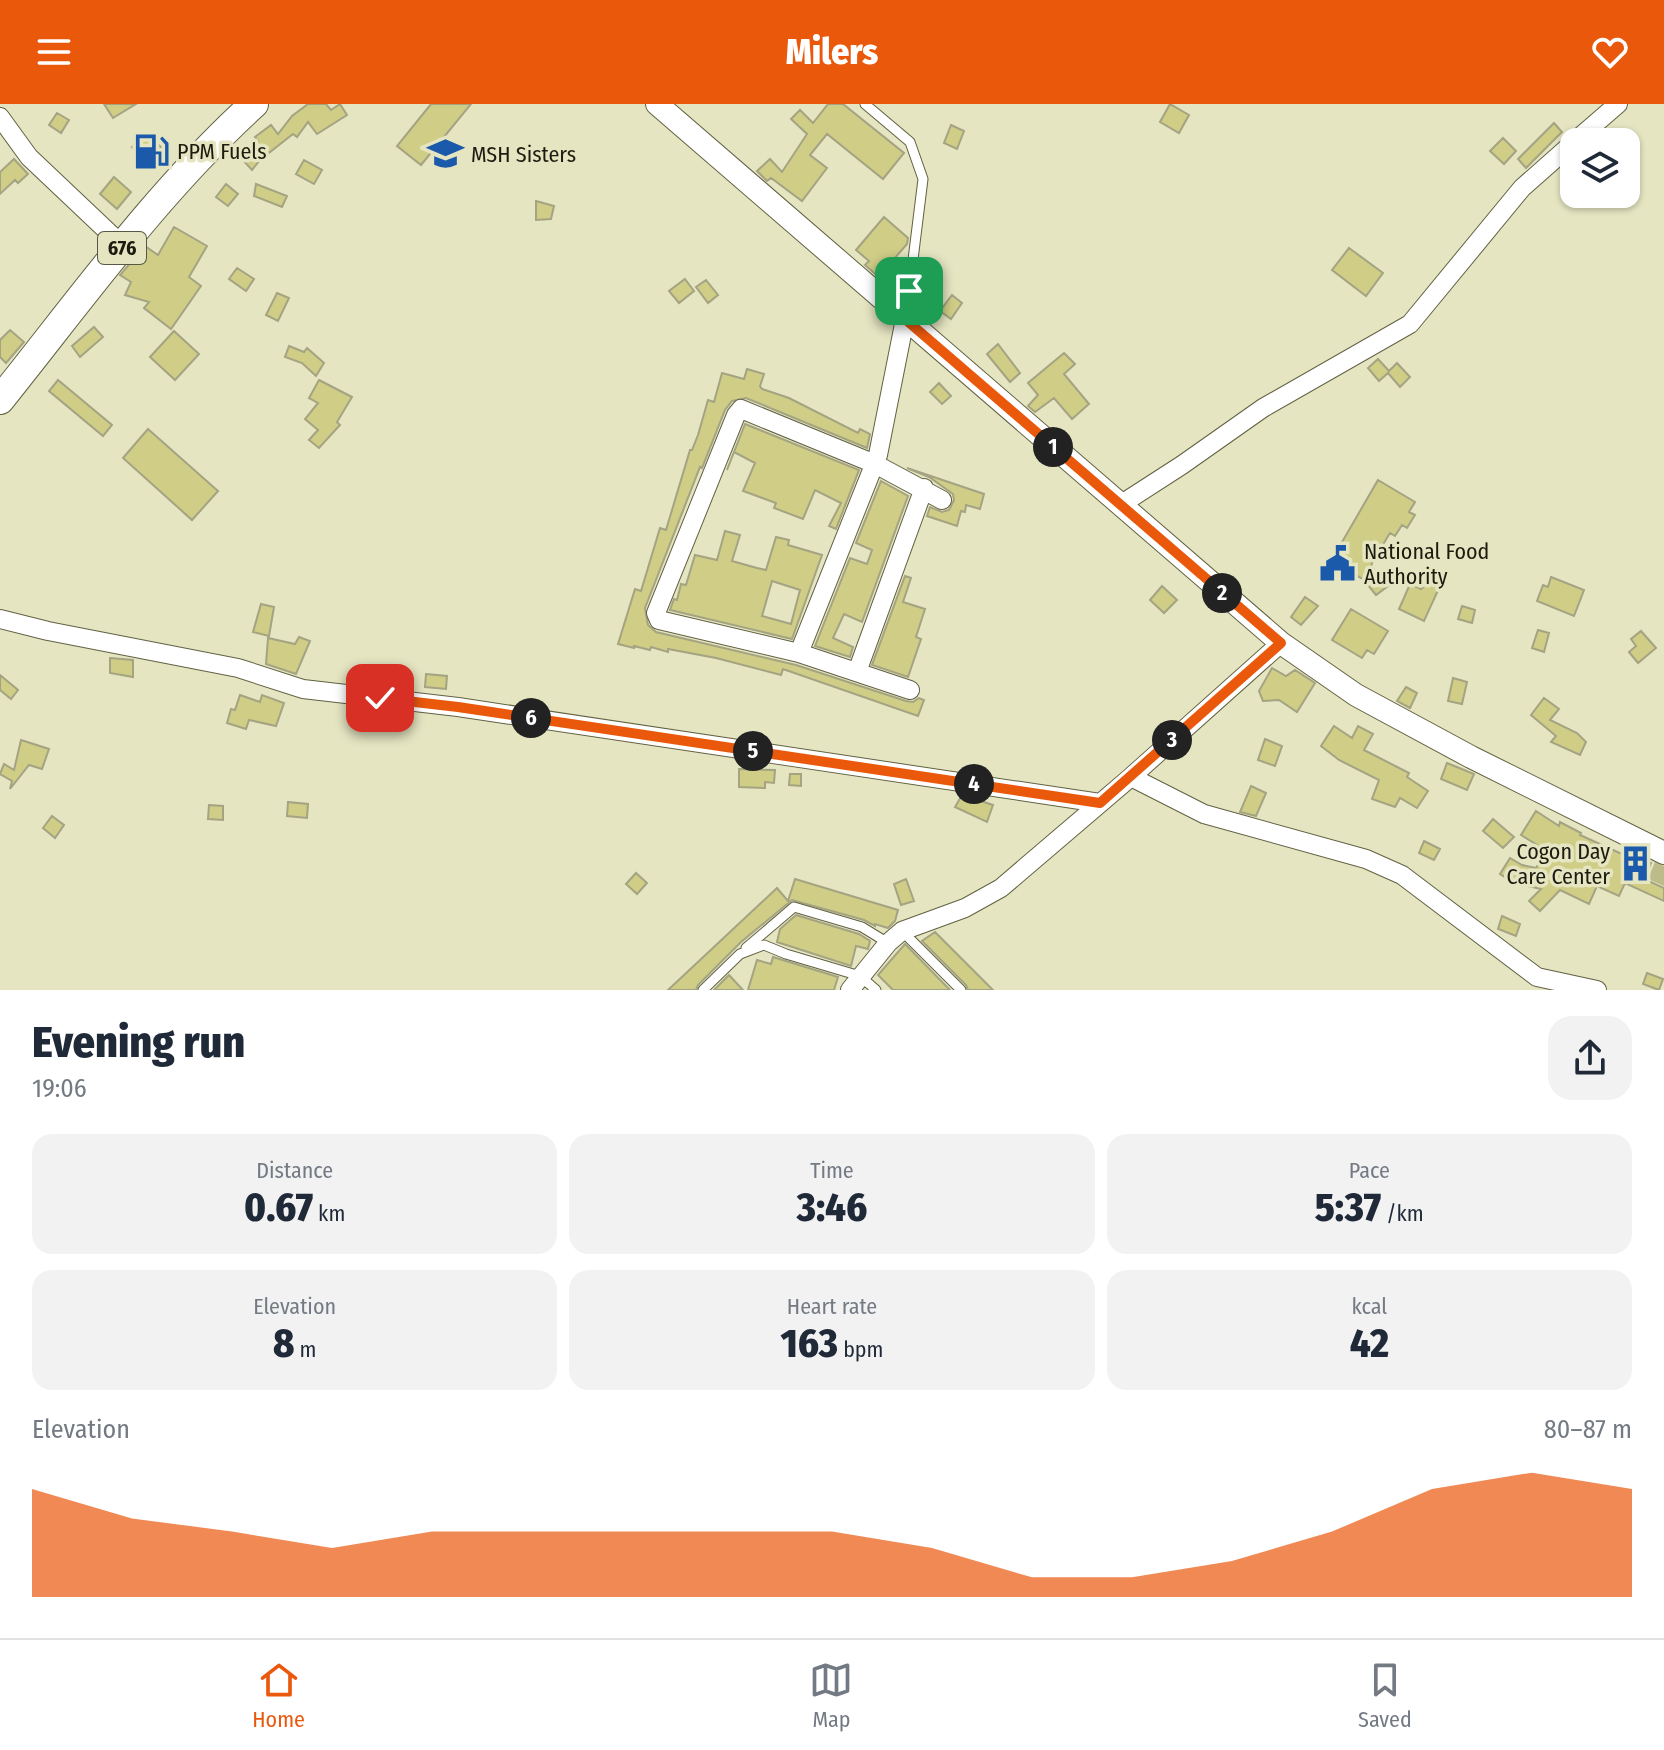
<!DOCTYPE html>
<meta charset="utf-8">
<style>
body{margin:0;font-family:"Fira Sans Condensed",sans-serif;background:#f2f2f3;color:#1f2937;height:100vh;display:flex;flex-direction:column;font-size:30px;white-space:nowrap}
*{box-sizing:border-box;margin:0}
p{font-size:26px;color:#747a83}
.icon{flex:none;width:44px;height:44px;fill:none;stroke:currentColor;stroke-width:2;stroke-linecap:round;stroke-linejoin:round}
.map{position:relative;height:886px;overflow:hidden}
.side{display:flex;flex-direction:column;background:#fff;flex:1}
.side>*{flex:none}
.tools{position:absolute;left:1560px;top:24px;display:grid;gap:16px}
.tools a{display:grid;place-items:center;width:80px;height:80px;border-radius:16px;background:#fff;box-shadow:0 2px 6px #0004;font-size:40px}
.pin{position:absolute;display:grid;place-items:center;width:68px;height:68px;color:#fff;margin:-34px;border-radius:16px;box-shadow:0 4px 12px #0006}
.km{position:absolute;width:40px;height:40px;margin:-20px;border-radius:50%;background:#222;color:#fff;font-size:22px;line-height:40px;text-align:center}
.round{display:grid;place-items:center;flex:none;width:84px;height:84px;border-radius:24px;background:#f2f2f3}
.overview{display:flex;align-items:center;justify-content:space-between;height:136px;padding:0 32px}
h1{font-size:44px;font-weight:800;line-height:60px}
.figures{display:grid;grid-template-columns:repeat(3,1fr);gap:12px;height:136px;padding:8px 32px}
.figures div{display:grid;align-content:center;border-radius:20px;background:#f2f2f3;text-align:center}
.figures b{font-size:40px;font-weight:800}
.figures small{font-size:22px;font-weight:400}
.figures p{font-size:22px}
.chart{height:224px;padding:16px 32px}
.chart p{display:flex;justify-content:space-between}
.chart svg{width:100%;height:144px;margin-top:8px;fill:#ea580c;opacity:.7}
header{display:flex;justify-content:space-between;align-items:center;height:104px;padding:0 32px;background:#ea580c;color:#fff;font-size:36px;font-weight:800}
.dock{display:flex;justify-content:space-around;align-items:center;height:112px;border-top:2px solid #e0e1e3;background:#fff;font-size:22px;color:#747a83}
.dock a{display:grid;justify-items:center;gap:4px}
.dock .on{color:#ea580c}
.map>svg:first-child{display:block}
.green{fill:#bcbb89}
.building{fill:#cfcd86;stroke:#a4a382;stroke-width:2;fill-rule:evenodd}
.lines{fill:none;stroke-linecap:round;stroke-linejoin:round}
.service-casing{stroke:#626142;stroke-width:11}
.minor-casing{stroke:#626142;stroke-width:20}
.tertiary-casing{stroke:#626142;stroke-width:24}
.primary-casing{stroke:#626142;stroke-width:30}
.service{stroke:#fff;stroke-width:9}
.minor{stroke:#fff;stroke-width:18}
.tertiary{stroke:#fff;stroke-width:22}
.primary{stroke:#fff;stroke-width:28}
.route-casing{stroke:#fff;stroke-width:16}
.route{stroke:#ea580c;stroke-width:10}
.labels{text-anchor:middle;dominant-baseline:central;stroke-width:7;stroke-linejoin:round;paint-order:stroke}
.shield{fill:#e5e5c2;stroke:#585845;stroke-width:2}
.shield-label{font-size:20px;font-weight:bold;fill:#1c1b0f}
.poi-label{font-size:22px;fill:#1c1b0f;stroke:#e5e5c2;text-anchor:start}
</style>
<header><svg class="icon" aria-label="menu" viewBox="0 0 24 24"><path d="M4 6h16M4 12h16M4 18h16"/></svg>Milers<svg class="icon" aria-label="heart" viewBox="0 0 24 24"><path d="M12 20l-8-8c-3-5 5-10 8-4 3-6 11-1 8 4z"/></svg></header>
<div class="map">
<svg width="1664" height="886" viewBox="0 0 1664 886">
<rect width="100%" height="100%" fill="#e5e5c2"/>
<!-- green -->
<path class="green" d="M 1655,758 L 1664,762 L 1664,782 L 1648,775 Z"/>
<!-- building -->
<path class="building" d="M 104,0 L 136,0 L 113,14 Z
M 308,0 L 326,0 L 331,6 L 340,0 L 347,11 L 317,30 L 308,18 L 297,33 L 293,30 L 260,56 L 252,66 L 241,54 L 258,37 L 255,33 L 271,21 L 278,30 L 292,12 Z
M 431,0 L 471,0 L 421,61 L 397,42 Z
M 828,0 L 843,0 L 904,49 L 883,75 L 827,30 L 810,51 L 827,64 L 802,97 L 771,74 L 767,77 L 757,67 L 770,55 L 782,68 L 807,30 L 791,15 L 800,6 L 813,19 Z
M 1170,0 L 1189,11 L 1179,29 L 1160,18 Z
M 57,9 L 69,16 L 61,29 L 49,21 Z
M 1554,19 L 1562,28 L 1526,64 L 1518,55 Z
M 951,21 L 964,27 L 957,45 L 944,39 Z
M 148,29 L 167,50 L 151,64 L 132,43 Z
M 1503,34 L 1516,47 L 1504,60 L 1490,47 Z
M 14,55 L 28,70 L 18,79 L 15,76 L 0,90 L 0,68 Z
M 304,56 L 322,66 L 314,80 L 296,70 Z
M 114,73 L 131,88 L 117,105 L 100,90 Z
M 226,80 L 238,90 L 228,102 L 216,93 Z
M 256,80 L 287,92 L 282,103 L 254,92 Z
M 536,97 L 554,102 L 551,115 L 536,116 Z
M 884,113 L 908,134 L 907,140 L 894,155 L 904,164 L 903,176 L 898,182 L 883,170 L 880,174 L 865,161 L 869,157 L 856,146 Z
M 174,123 L 207,142 L 189,173 L 201,182 L 171,225 L 144,204 L 149,198 L 125,191 L 131,178 L 120,171 L 145,142 L 158,151 Z
M 1349,144 L 1383,169 L 1366,192 L 1332,166 Z
M 237,164 L 254,175 L 246,187 L 229,175 Z
M 685,175 L 694,187 L 679,199 L 669,187 Z
M 706,176 L 718,191 L 708,199 L 696,183 Z
M 277,189 L 289,194 L 278,217 L 266,211 Z
M 952,191 L 962,199 L 951,215 L 940,207 Z
M 94,223 L 103,233 L 80,253 L 72,242 Z
M 10,226 L 24,238 L 6,259 L 0,253 L 0,236 Z
M 174,227 L 199,250 L 175,276 L 150,253 Z
M 998,240 L 1020,269 L 1010,278 L 987,250 Z
M 289,242 L 304,248 L 307,244 L 324,259 L 316,272 L 302,259 L 285,253 Z
M 1064,249 L 1075,260 L 1064,270 L 1089,300 L 1072,315 L 1054,294 L 1035,308 L 1028,302 L 1038,291 L 1028,279 Z
M 1378,255 L 1389,267 L 1397,259 L 1410,273 L 1400,283 L 1388,269 L 1379,277 L 1368,264 Z
M 747,265 L 764,270 L 760,282 L 762,285 L 789,294 L 858,329 L 860,325 L 870,330 L 867,344 L 746,294 L 732,297 L 725,306 L 702,364 L 700,363 L 645,504 L 648,521 L 656,528 L 796,561 L 906,597 L 913,598 L 919,594 L 924,596 L 918,612 L 783,565 L 781,571 L 716,554 L 668,545 L 668,548 L 651,543 L 650,546 L 634,542 L 634,544 L 618,540 L 635,485 L 641,487 L 660,424 L 666,426 L 690,346 L 692,346 L 698,331 L 708,296 L 714,298 L 722,269 L 744,275 Z
M 58,276 L 112,321 L 103,332 L 49,287 Z
M 319,276 L 352,293 L 337,318 L 340,321 L 319,344 L 309,336 L 318,326 L 305,315 L 318,299 L 309,294 Z
M 939,279 L 951,292 L 942,300 L 930,288 Z
M 745,320 L 859,366 L 836,425 L 829,422 L 841,399 L 815,386 L 803,415 L 774,404 L 776,399 L 743,387 L 755,359 L 734,348 L 727,366 Z
M 148,325 L 218,387 L 192,416 L 123,354 Z
M 907,364 L 984,390 L 980,405 L 966,401 L 965,408 L 961,407 L 957,422 L 927,412 L 930,403 L 942,408 L 949,406 L 954,396 L 953,390 L 929,373 Z
M 1378,376 L 1415,398 L 1409,408 L 1415,411 L 1407,424 L 1402,421 L 1395,432 L 1390,429 L 1373,457 L 1371,462 L 1388,482 L 1376,491 L 1363,475 L 1350,468 L 1346,475 L 1336,469 L 1340,462 L 1331,457 Z
M 881,377 L 908,392 L 862,518 L 844,510 L 833,534 L 853,543 L 850,553 L 815,542 L 850,454 L 867,460 L 872,446 L 856,439 Z
M 725,427 L 740,431 L 732,457 L 757,464 L 766,466 L 776,433 L 789,436 L 788,441 L 822,451 L 792,535 L 670,506 L 674,495 L 677,496 L 681,480 L 686,481 L 695,451 L 717,456 ZM 772,477 L 800,486 L 791,520 L 762,512 Z
M 905,472 L 911,474 L 903,498 L 925,505 L 916,533 L 921,535 L 908,573 L 872,561 Z
M 1551,473 L 1584,486 L 1574,512 L 1537,497 L 1543,481 L 1548,483 Z
M 1431,477 L 1440,482 L 1424,517 L 1399,505 L 1410,480 L 1421,485 Z
M 1162,482 L 1177,496 L 1164,509 L 1150,496 Z
M 1305,493 L 1318,502 L 1301,521 L 1291,513 Z
M 261,500 L 274,503 L 269,532 L 253,528 Z
M 1462,502 L 1475,506 L 1472,519 L 1458,515 Z
M 1351,505 L 1388,527 L 1374,550 L 1367,546 L 1362,554 L 1332,536 Z
M 1538,526 L 1549,529 L 1544,548 L 1532,544 Z
M 1641,527 L 1656,544 L 1638,559 L 1629,548 L 1636,542 L 1631,535 Z
M 299,533 L 310,537 L 296,570 L 266,560 L 268,534 L 295,540 Z
M 110,554 L 133,556 L 133,573 L 110,569 Z
M 1272,564 L 1286,572 L 1295,566 L 1315,579 L 1297,608 L 1279,596 L 1263,597 L 1259,587 Z
M 426,570 L 447,572 L 446,585 L 425,583 Z
M 0,571 L 18,586 L 11,595 L 0,586 Z
M 1453,574 L 1467,578 L 1462,600 L 1448,597 Z
M 1406,583 L 1417,589 L 1410,604 L 1397,597 Z
M 240,591 L 260,598 L 262,591 L 284,599 L 276,622 L 249,616 L 246,625 L 227,619 L 231,605 L 235,606 Z
M 1544,594 L 1559,605 L 1550,616 L 1577,629 L 1586,638 L 1580,651 L 1551,638 L 1556,632 L 1531,611 Z
M 1334,622 L 1352,634 L 1358,622 L 1373,630 L 1364,646 L 1409,669 L 1407,673 L 1428,687 L 1417,704 L 1400,694 L 1395,703 L 1372,695 L 1379,676 L 1339,656 L 1321,642 Z
M 1265,635 L 1282,642 L 1275,662 L 1258,656 Z
M 21,636 L 49,645 L 42,665 L 29,661 L 10,685 L 12,677 L 0,670 L 4,660 L 14,666 Z
M 1447,659 L 1474,670 L 1467,686 L 1441,675 Z
M 739,665 L 775,666 L 774,679 L 765,678 L 765,684 L 739,683 Z
M 790,670 L 801,670 L 801,682 L 789,681 Z
M 1251,682 L 1266,689 L 1256,712 L 1240,708 Z
M 962,691 L 993,701 L 987,718 L 955,703 Z
M 288,698 L 308,700 L 307,714 L 287,712 Z
M 209,701 L 223,702 L 223,716 L 208,715 Z
M 1536,707 L 1559,722 L 1560,718 L 1581,729 L 1580,731 L 1624,751 L 1626,748 L 1651,759 L 1644,775 L 1664,784 L 1664,797 L 1625,779 L 1619,792 L 1597,782 L 1589,800 L 1560,786 L 1540,807 L 1529,797 L 1541,785 L 1514,779 L 1500,770 L 1510,754 L 1522,761 L 1536,764 L 1547,747 L 1521,731 Z
M 52,712 L 64,721 L 55,734 L 43,724 Z
M 1493,715 L 1514,733 L 1503,744 L 1483,727 Z
M 1424,737 L 1440,745 L 1434,756 L 1419,749 Z
M 636,769 L 647,779 L 637,790 L 626,780 Z
M 795,775 L 898,806 L 895,817 L 888,824 L 875,820 L 875,822 L 864,816 L 792,796 L 741,838 L 698,881 L 696,886 L 668,886 L 777,784 L 788,797 Z
M 906,775 L 914,797 L 901,801 L 894,780 Z
M 796,811 L 859,830 L 870,837 L 868,845 L 856,842 L 851,862 L 777,838 L 780,825 Z
M 1502,812 L 1520,820 L 1516,832 L 1498,825 Z
M 935,828 L 993,886 L 968,886 L 966,881 L 922,837 Z
M 905,840 L 950,886 L 893,886 L 878,871 Z
M 773,853 L 838,873 L 834,886 L 748,886 L 757,856 L 771,860 Z
M 1647,869 L 1663,875 L 1659,886 L 1643,880 Z
M 729,871 L 743,886 L 714,886 Z"/>
<g class="lines">
<defs>
<path id="service" d="M 865,0 L 910,38 L 923,75 L 906,212
M 902,827 L 961,886
M 746,844 L 794,803 L 862,823 L 888,839
M 703,886 L 740,850 L 764,841 L 786,850 L 860,872 L 876,886"/>
<path id="minor" d="M 0,13 L 29,53 L 123,142
M 1574,38 L 1618,0
M 1120,401 L 1182,361 L 1263,304 L 1410,220 L 1522,84 L 1574,38
M 0,515 L 48,527 L 238,564 L 303,585 L 458,603 L 1100,699
M 799,549 L 878,351 L 905,215
M 857,568 L 924,384
M 910,586 L 799,549 L 659,516 L 656,509 L 736,311 L 741,305 L 875,360 L 942,396
M 1131,673 L 1204,710 L 1366,755 L 1402,771 L 1537,873 L 1597,886
M 850,886 L 888,839 L 902,827 L 965,804 L 1001,784 L 1131,673 L 1281,539"/>
<path id="tertiary" d="M 657,0 L 1281,539 L 1356,591 L 1471,653 L 1664,749"/>
<path id="primary" d="M 0,296 C 81,195 158,87 254,0"/>
</defs>
<!-- service casing -->
<use href="#service" class="service-casing"/>
<!-- minor casing -->
<use href="#minor" class="minor-casing"/>
<!-- tertiary casing -->
<use href="#tertiary" class="tertiary-casing"/>
<!-- primary casing -->
<use href="#primary" class="primary-casing"/>
<!-- service -->
<use href="#service" class="service"/>
<!-- minor -->
<use href="#minor" class="minor"/>
<!-- tertiary -->
<use href="#tertiary" class="tertiary"/>
<!-- primary -->
<use href="#primary" class="primary"/>
</g>
<g class="lines">
<defs>
<path id="route" d="M 380,594 L 458,603 L 1100,699 L 1281,539 L 905,215 L 909,187"/>
</defs>
<!-- route casing -->
<use href="#route" class="route-casing"/>
<!-- route -->
<use href="#route" class="route"/>
</g>
<!-- icons -->
<defs>
<symbol id="fuel-bare" viewBox="-9 -9 18 18"><path d="M-5.5-6h7V0h2V4h1.3V-2.5L3-4.5l.8-.8L6-3V5H2.5V1h-1V6h-7ZM-4.2-4.7v3.2H.2V-4.7Z" fill="#1b5aab" stroke="#e5e5c2" stroke-width="2.5" paint-order="stroke"/></symbol>
<symbol id="school-bare" viewBox="-9 -9 18 18"><path d="M0-5L7-2L0 1L-7-2ZM-4 1L0 2.5L4 1V4Q0 6-4 4Z" fill="#1b5aab" stroke="#e5e5c2" stroke-width="2.5" paint-order="stroke"/></symbol>
<symbol id="civic-bare" viewBox="-9 -9 18 18"><path d="M-.6-6.5H3V-4.5H.6V-3L4-1V1h2V6H-6V1h2V-1L-.6-3ZM-1.2 2.5V6h2.4V2.5Z" fill="#1b5aab" stroke="#e5e5c2" stroke-width="2.5" paint-order="stroke"/></symbol>
<symbol id="building-bare" viewBox="-9 -9 18 18"><path d="M-4-6H4V6H1V3H-1V6H-4ZM-2.5-4.3h1.7v1.8h-1.7ZM.8-4.3h1.7v1.8H.8ZM-2.5-1h1.7V.8h-1.7ZM.8-1h1.7V.8H.8Z" fill="#1b5aab" stroke="#e5e5c2" stroke-width="2.5" paint-order="stroke"/></symbol>
</defs>
<g fill-rule="evenodd">
<use href="#fuel-bare" x="126" y="22" width="51" height="51"/>
<use href="#school-bare" x="420" y="24" width="51" height="51"/>
<use href="#civic-bare" x="1312" y="434" width="51" height="51"/>
<use href="#building-bare" x="1610" y="734" width="51" height="51"/>
</g>
<g class="labels">
<!-- shield labels -->
<rect class="shield" x="98" y="128" width="48" height="32" rx="6"/>
<g class="shield-label">
<text x="122" y="144">676</text>
</g>
<!-- poi labels -->
<g class="poi-label">
<text x="177" y="47">PPM Fuels</text>
<text x="471" y="50">MSH Sisters</text>
<text x="1364" y="447">National Food<tspan x="1364" dy="25">Authority</tspan></text>
<text x="1610" y="747" text-anchor="end">Cogon Day<tspan x="1610" dy="25">Care Center</tspan></text>
</g>
</g>
</svg>
<div class="tools">
<a><svg class="icon" aria-label="layers" viewBox="0 0 24 24"><path d="M12 4l9 5-9 5-9-5zM3 14l9 5 9-5"/></svg></a>
</div>
<div class="pin" style="left:909px;top:187px;background:#1e9e55"><svg class="icon" aria-label="arrive" viewBox="0 0 24 24"><path d="M6 21V4h12l-3 4 3 4H6"/></svg></div>
<div class="pin" style="left:380px;top:594px;background:#d93025"><svg class="icon" aria-label="check" viewBox="0 0 24 24"><path d="M5 12l5 5 9-10"/></svg></div>
<b class="km" style="left:1053px;top:343px">1</b>
<b class="km" style="left:1222px;top:489px">2</b>
<b class="km" style="left:1172px;top:636px">3</b>
<b class="km" style="left:974px;top:680px">4</b>
<b class="km" style="left:753px;top:647px">5</b>
<b class="km" style="left:531px;top:614px">6</b>
</div>
<section class="side">
<div class="overview"><div><h1>Evening run</h1><p>19:06</p></div><a class="round"><svg class="icon" aria-label="share" viewBox="0 0 24 24"><path d="M12 15V3M7 8l5-5 5 5M5 13v7h14v-7"/></svg></a></div>
<div class="figures">
<div><p>Distance</p><b>0.67<small> km</small></b></div>
<div><p>Time</p><b>3:46</b></div>
<div><p>Pace</p><b>5:37<small> /km</small></b></div>
</div>
<div class="figures">
<div><p>Elevation</p><b>8<small> m</small></b></div>
<div><p>Heart rate</p><b>163<small> bpm</small></b></div>
<div><p>kcal</p><b>42</b></div>
</div>
<div class="chart"><p><span>Elevation</span>80–87 m</p>
<svg viewBox="0 0 160 44" preserveAspectRatio="none"><path d="M0 44V11L10 20L20 24L30 29L40 24L50 24L60 24L70 24L80 24L90 29L100 38L110 38L120 33L130 24L140 11L150 6L160 11V44z"/></svg>
</div>
</section>
<nav class="dock">
<a class="on"><svg class="icon" aria-label="home" viewBox="0 0 24 24"><path d="M3 11l9-7 9 7M6 9v11h12V9"/></svg>Home</a>
<a><svg class="icon" aria-label="map" viewBox="0 0 24 24"><path d="M3 6l6-2 6 2 6-2v14l-6 2-6-2-6 2zM9 4v14M15 6v14"/></svg>Map</a>
<a><svg class="icon" aria-label="saved" viewBox="0 0 24 24"><path d="M7 4h10v16l-5-4-5 4z"/></svg>Saved</a>
</nav>
